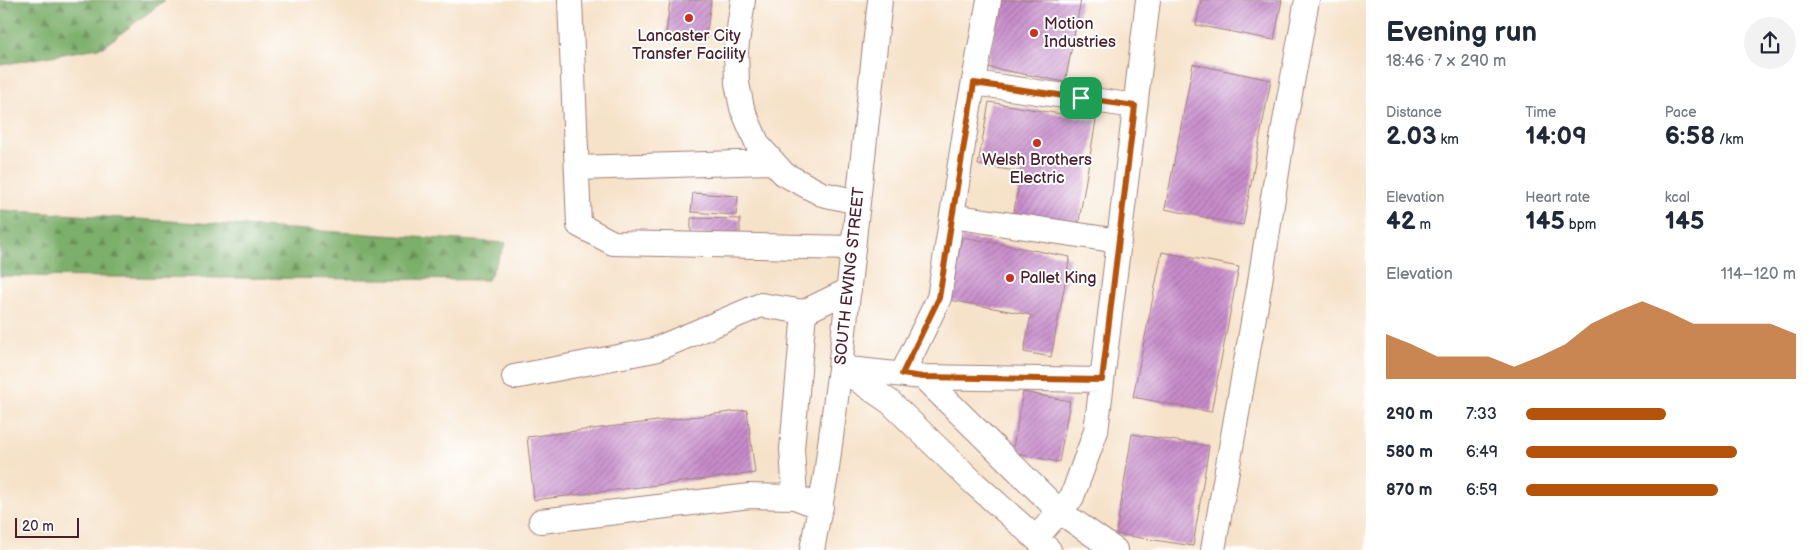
<!DOCTYPE html>
<meta charset="utf-8">
<style>
body{margin:0;font-family:"Balsamiq Sans",sans-serif;background:#f2f2f3;color:#1f2937;height:100vh;display:flex;flex-direction:column;font-size:19px;white-space:nowrap}
*{box-sizing:border-box;margin:0}
p{font-size:16px;color:#747a83}
.icon{flex:none;width:28px;height:28px;fill:none;stroke:currentColor;stroke-width:2;stroke-linecap:round;stroke-linejoin:round}
.map{position:relative;flex:1;overflow:hidden}
.side{display:flex;flex-direction:column;background:#fff;width:450px}
.side>*{flex:none}
.scale{position:absolute;left:15px;bottom:12px;width:64px;box-sizing:border-box;padding-left:5px;border:2px solid #4a1f2b;border-top:0;font-size:14px;line-height:18px;white-space:nowrap;color:#4a1f2b;-webkit-text-stroke:4px #fff;paint-order:stroke}
.pin{position:absolute;display:grid;place-items:center;width:42px;height:42px;color:#fff;margin:-21px;border-radius:10px;box-shadow:0 2px 8px #0006}
.round{display:grid;place-items:center;flex:none;width:52px;height:52px;border-radius:26px;background:#f2f2f3}
.headline{display:flex;align-items:center;justify-content:space-between;height:85px;padding:0 20px}
h1{font-size:28px;font-weight:700;line-height:38px}
.stats{display:grid;grid-template-columns:repeat(3,1fr);gap:8px;height:85px;padding:5px 20px}
.stats div{display:grid;align-content:center}
.stats b{font-size:25px;font-weight:700}
.stats small{font-size:14px;font-weight:400}
.stats p{font-size:14px}
.chart{height:140px;padding:10px 20px}
.chart p{display:flex;justify-content:space-between}
.chart svg{width:100%;height:90px;margin-top:5px;fill:#b45309;opacity:.7}
ul{padding:0 20px;list-style:none;font-size:16px}
li{display:grid;grid-template-columns:80px 60px 1fr;align-items:center;height:38px}
li i{height:12px;border-radius:6px;background:#b45309}
main{display:flex;flex:1;min-height:0}
.map>svg:first-child{display:block}
.forest{fill:url(#forest-firs);stroke:#63674a}
.building{fill:url(#building-hatch)}
.lines{fill:none;stroke-linecap:round;stroke-linejoin:round}
.minor-casing{stroke:#a0807a;stroke-width:26}
.minor{stroke:#fff;stroke-width:24}
.route-casing{stroke:#fff;stroke-width:10}
.route{stroke:#b45309;stroke-width:6}
.poi-dot{fill:#c8321e;stroke:#fff;stroke-width:2}
.labels{text-anchor:middle;dominant-baseline:central;stroke-width:4;stroke-linejoin:round;paint-order:stroke}
.poi-label{font-size:16px;fill:#4a1f2b;stroke:#fff;text-anchor:start}
.street-label{font-size:16px;fill:#4a1f2b;stroke:#fff}
</style>
<main>
<div class="map">
<svg width="1366" height="550" viewBox="0 0 1366 550">
<defs>
<pattern id="forest-firs" width="22" height="20" patternUnits="userSpaceOnUse" patternTransform="scale(1.25)"><rect width="22" height="20" fill="#7caf6a"/><path d="M5 1l3.5 6h-7zM16 11l3.5 6h-7z" fill="#688e57"/></pattern>
<pattern id="building-hatch" width="6" height="6" patternUnits="userSpaceOnUse" patternTransform="scale(1.25)"><rect width="6" height="6" fill="#c78ccb"/><path d="M-1 1l2-2M0 6l6-6M5 7l2-2" fill="none" stroke="#a472a5"/></pattern>
</defs>
<rect width="100%" height="100%" fill="#fff"/>
<filter id="ink" filterUnits="userSpaceOnUse"><feTurbulence type="fractalNoise" baseFrequency=".02" numOctaves="2"/><feDisplacementMap in="SourceGraphic" scale="10" xChannelSelector="R" yChannelSelector="G"/><feConvolveMatrix kernelMatrix="1 2 1 2 8 2 1 2 1" color-interpolation-filters="sRGB"/></filter>
<filter id="wash" filterUnits="userSpaceOnUse"><feTurbulence type="fractalNoise" baseFrequency=".0096" numOctaves="4" result="noise"/><feDisplacementMap in="SourceGraphic" scale="20" xChannelSelector="R" yChannelSelector="G"/><feGaussianBlur stdDeviation="1.12" result="paint"/><feColorMatrix in="noise" values="0 0 0 0 0 0 0 0 0 0 0 0 0 0 0 0 0 1.4 0 .05"/><feComposite in="paint" operator="in"/></filter>
<g filter="url(#wash)">
<rect width="100%" height="100%" fill="#f6e2c9"/>
<!-- forest -->
<path class="forest" d="M 0,0 L 165,0 L 103,47 L 0,65 Z
M 0,210 L 506,243 L 488,280 L 0,276 Z"/>
<g id="blocks">
<!-- building -->
<path class="building" d="M 670,0 L 711,0 L 706,40 L 666,35 Z
M 1000,0 L 1081,0 L 1065,82 L 987,67 Z
M 1201,0 L 1282,0 L 1274,40 L 1196,25 Z
M 1193,64 L 1271,80 L 1243,225 L 1165,209 Z
M 989,102 L 1096,120 L 1078,227 L 1013,216 L 1021,172 L 978,165 Z
M 693,193 L 738,196 L 736,215 L 691,212 Z
M 691,218 L 740,219 L 740,235 L 691,234 Z
M 962,237 L 1070,257 L 1051,357 L 1024,352 L 1031,315 L 950,300 Z
M 1162,252 L 1239,267 L 1211,412 L 1133,397 Z
M 1023,392 L 1070,401 L 1059,462 L 1012,453 Z
M 747,410 L 755,473 L 534,500 L 527,437 Z
M 1132,434 L 1209,446 L 1193,546 L 1116,534 Z"/>
</g>
</g>
<g filter="url(#ink)">
<use href="#blocks" fill-opacity="0" stroke="#a0807a" stroke-width="1"/>
<g class="lines">
<defs>
<path id="minor" d="M 570,0 L 579,225 L 613,243 L 853,248
M 743,0 L 736,50 L 737,83 L 742,108 L 758,145 L 784,174 L 822,194 L 858,202
M 974,83 L 1135,106
M 577,168 L 773,162
M 952,216 L 1119,241
M 840,368 L 923,377 L 1059,511 L 1115,550
M 842,369 L 890,402 L 975,484 L 1049,550
M 902,374 L 939,298 L 968,113 L 989,0
M 514,377 L 654,350 L 761,305 L 804,312
M 923,377 L 1102,380
M 821,507 L 795,497 L 792,449 L 804,312 L 849,290
M 541,521 L 750,496 L 795,497
M 1036,538 L 1072,497 L 1096,431 L 1148,0
M 812,550 L 826,475 L 840,368 L 880,0
M 1213,550 L 1259,288 L 1284,127 L 1307,0"/>
</defs>
<!-- minor casing -->
<use href="#minor" class="minor-casing"/>
<!-- minor -->
<use href="#minor" class="minor"/>
</g>
</g>
<g class="lines" filter="url(#ink)">
<defs>
<path id="route" d="M 974,83 L 1135,106 L 1102,380 L 923,377 L 902,374 L 939,298 Z"/>
</defs>
<!-- route casing -->
<use href="#route" class="route-casing"/>
<!-- route -->
<use href="#route" class="route"/>
</g>
<!-- markers -->
<g class="poi-dot">
<circle cx="689" cy="18" r="5"/>
<circle cx="1034" cy="33" r="5"/>
<circle cx="1037" cy="143" r="5"/>
<circle cx="1010" cy="278" r="5"/>
</g>
<g class="labels">
<!-- poi labels -->
<g class="poi-label">
<text x="1044" y="24">Motion<tspan x="1044" dy="18">Industries</tspan></text>
<text x="689" y="36" text-anchor="middle">Lancaster City<tspan x="689" dy="18">Transfer Facility</tspan></text>
<text x="1037" y="160" text-anchor="middle">Welsh Brothers<tspan x="1037" dy="18">Electric</tspan></text>
<text x="1020" y="278">Pallet King</text>
</g>
<!-- street labels -->
<g class="street-label">
<text transform="translate(850 276) rotate(-84)">SOUTH EWING STREET</text>
</g>
</g>
</svg>
<div class="scale">20 m</div>
<div class="pin" style="left:1081px;top:98px;background:#1e9e55"><svg class="icon" aria-label="arrive" viewBox="0 0 24 24"><path d="M6 21V4h12l-3 4 3 4H6"/></svg></div>
</div>
<section class="side">
<div class="headline"><div><h1>Evening run</h1><p>18:46 · 7 × 290 m</p></div><a class="round"><svg class="icon" aria-label="share" viewBox="0 0 24 24"><path d="M12 15V3M7 8l5-5 5 5M5 13v7h14v-7"/></svg></a></div>
<div class="stats">
<div><p>Distance</p><b>2.03<small> km</small></b></div>
<div><p>Time</p><b>14:09</b></div>
<div><p>Pace</p><b>6:58<small> /km</small></b></div>
</div>
<div class="stats">
<div><p>Elevation</p><b>42<small> m</small></b></div>
<div><p>Heart rate</p><b>145<small> bpm</small></b></div>
<div><p>kcal</p><b>145</b></div>
</div>
<div class="chart"><p><span>Elevation</span>114–120 m</p>
<svg viewBox="0 0 160 44" preserveAspectRatio="none"><path d="M0 44V22L10 27L20 33L30 33L40 33L50 38L60 33L70 27L80 17L90 11L100 6L110 11L120 17L130 17L140 17L150 17L160 22V44z"/></svg>
</div>
<ul>
<li><b>290 m</b>7:33<i style="width:52%"></i></li>
<li><b>580 m</b>6:49<i style="width:78%"></i></li>
<li><b>870 m</b>6:59<i style="width:71%"></i></li>
</ul>
</section>
</main>
